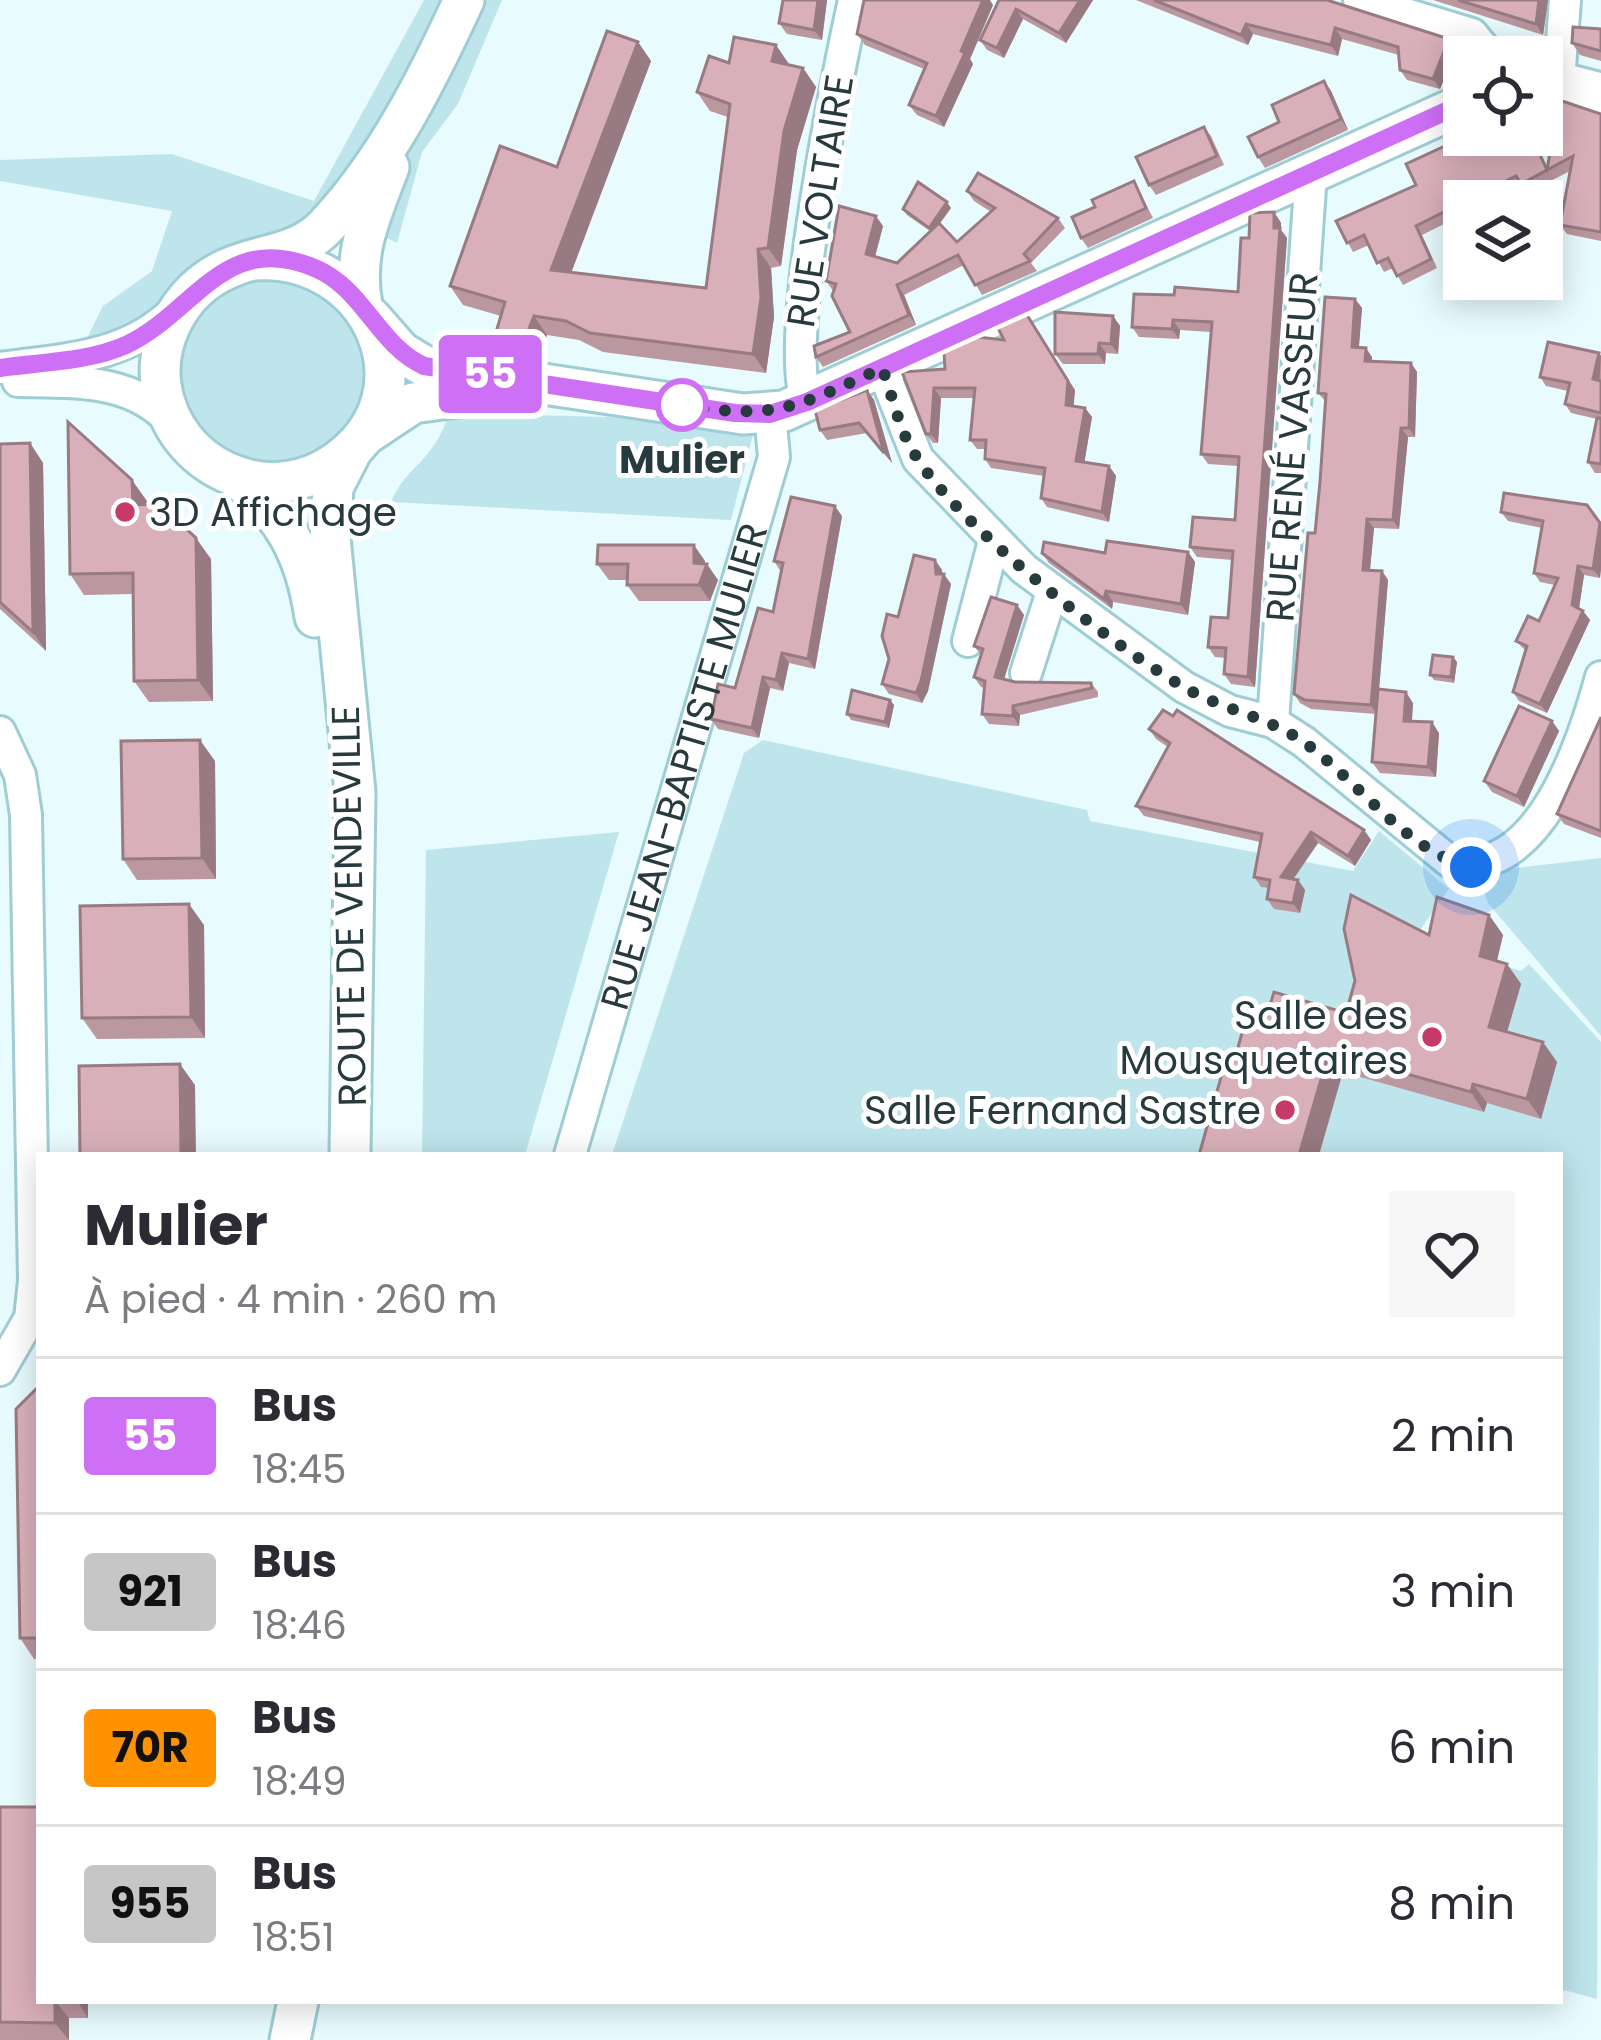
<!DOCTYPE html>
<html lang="fr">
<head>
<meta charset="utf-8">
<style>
  :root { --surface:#fff; --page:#f7f7f7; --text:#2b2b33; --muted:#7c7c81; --line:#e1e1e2 }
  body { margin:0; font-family:Poppins,sans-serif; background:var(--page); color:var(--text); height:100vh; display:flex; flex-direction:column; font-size:45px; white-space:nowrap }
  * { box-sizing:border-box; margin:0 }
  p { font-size:39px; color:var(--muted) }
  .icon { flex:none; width:66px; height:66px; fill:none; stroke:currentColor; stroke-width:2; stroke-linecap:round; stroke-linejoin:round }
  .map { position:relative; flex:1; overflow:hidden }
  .panel { position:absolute; left:36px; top:1152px; width:1527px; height:852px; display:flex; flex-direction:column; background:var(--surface); border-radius:0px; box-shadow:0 6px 30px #0003 }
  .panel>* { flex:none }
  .badge { padding:0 24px; border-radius:9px; font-size:42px; line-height:78px }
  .controls { position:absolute; left:1443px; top:36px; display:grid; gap:24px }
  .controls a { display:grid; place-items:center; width:120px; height:120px; border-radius:0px; background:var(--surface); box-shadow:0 6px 30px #0003; font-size:60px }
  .you { position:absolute; width:60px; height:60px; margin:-30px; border:9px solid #fff; border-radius:50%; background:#1a73e8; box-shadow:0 0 0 18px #1a73e833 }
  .map>.badge { position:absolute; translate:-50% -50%; box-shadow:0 0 0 6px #fff }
  .round { display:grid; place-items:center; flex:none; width:126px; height:126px; border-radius:0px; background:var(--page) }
  .overview { display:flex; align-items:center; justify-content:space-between; height:204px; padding:0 48px }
  h1 { font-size:57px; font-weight:700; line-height:90px }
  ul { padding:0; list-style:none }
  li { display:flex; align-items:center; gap:36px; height:156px; padding:0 48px; border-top:3px solid var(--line) }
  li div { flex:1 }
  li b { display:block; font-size:45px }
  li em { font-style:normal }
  li .badge { min-width:132px; font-weight:700; text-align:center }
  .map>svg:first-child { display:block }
</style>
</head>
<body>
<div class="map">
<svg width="1601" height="2040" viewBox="0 0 1601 2040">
  <rect width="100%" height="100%" fill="#e8fbfe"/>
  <!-- green -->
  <g fill="#bfe5ec">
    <path d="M424,0h78l-44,104 -36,48 -25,91 -69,-34 -169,98 -29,27 -47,12 20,-40 49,-35 20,-60 -172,-30v-21l172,-6 142,47z"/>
    <circle cx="272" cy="372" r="94"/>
    <path d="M449,413l161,4 143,18 -22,85 -340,-18c16,-38 42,-38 58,-89z"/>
    <path d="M763,740l324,70 3,11 263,50 26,-40 70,58 -31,44 11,11 92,27 8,-7 72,78 -4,957 -37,-10v-834h-948l132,-402z"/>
    <path d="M619,832l-94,323h-103l4,-305z"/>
    <path d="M1601,858v178l-113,-133 -5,-15 7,-17z"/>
  </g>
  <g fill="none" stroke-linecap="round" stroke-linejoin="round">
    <!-- minor casing -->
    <g stroke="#9fcdd4" stroke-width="36">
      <g id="minor">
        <path d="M1359,0l113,34 19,23"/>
        <path d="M1559,81l6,-81"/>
        <path d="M0,368c65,-9 128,-10 176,-59"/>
        <path d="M882,368l36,91 106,110 160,118 46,24 43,11 31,20 145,119c89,22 134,-118 152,-184"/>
        <path d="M18,381c57,1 115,-3 155,43"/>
        <path d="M807,402c-25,-58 31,-328 47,-402"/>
        <path d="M968,641l26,-100"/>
        <path d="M1026,673l26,-81"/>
        <path d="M1273,722l38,-549"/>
        <path d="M0,732l20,43 6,40 8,466 -4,37 -30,52"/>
        <path id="s1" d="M570,1155l204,-698 -4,-43"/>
      </g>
    </g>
    <!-- major casing -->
    <g stroke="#9fcdd4" stroke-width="45">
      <g id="major">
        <path d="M1542,78l59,15"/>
        <path d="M255,260c116,-8 181,134 80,203 -28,19 -64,25 -96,14 -35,-11 -63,-38 -74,-74 -17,-54 12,-113 64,-135 34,-15 71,-13 98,-43 59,-63 101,-147 137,-225"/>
        <path d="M362,305c-10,-52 9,-90 27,-138"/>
        <path d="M371,318l30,34 23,14 319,48 41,-3 680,-307"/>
        <path d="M365,435l48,-32 73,-10"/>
        <path d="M234,476c50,36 72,80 81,141"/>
        <path d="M350,1155l5,-363 -25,-254 3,-51 20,-39"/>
        <path d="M290,2040l8,-39"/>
      </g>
    </g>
    <!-- minor -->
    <use href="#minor" stroke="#fff" stroke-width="30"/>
    <!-- major -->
    <use href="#major" stroke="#fff" stroke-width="39"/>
  </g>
  <!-- wall -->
  <g fill="#bb979f">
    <path d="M827,0l-5,40 -35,-6 -8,-11z"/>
    <path d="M999,0h94l-27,43 -43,-24 -19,39 -17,-8 -7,-10z"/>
    <path d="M1136,0h191l129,50 -16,39 -33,-9 -7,-10 -1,-15 -57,-16 -4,17 -85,-22 -5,11z"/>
    <path d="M1433,0h115l-5,35z"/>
    <path d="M993,5l-23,54 3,5 -29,63 -27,-12 -8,-10 15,-36 -59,-24 -8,-11z"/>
    <path d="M1601,29v32l-21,-6 -8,-12z"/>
    <path d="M638,42l13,19 -80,212 135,15 22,-171 -18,-6 -13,-19 32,-29 60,1 14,4 13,19 -19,63 -16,116 -10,2 3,49 -8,56 -163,-21 -24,-12 -32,-5 -7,18 -31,-3 -13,-18 5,-16 -38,-11 -13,-19 107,-119z"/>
    <path d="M1324,81l7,10 17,39 -83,38 -7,-11 21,-35z"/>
    <path d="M1601,114v127l-34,-7 -7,-9 10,-54 -43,22 -5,-8 -31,16h-27v13l-42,21 15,33 -34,17 -10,-17 -9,4 -15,-27 -16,7 -17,-31 212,-55z"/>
    <path d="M1204,127l7,9 13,29 -68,30 -7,-10z"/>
    <path d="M1134,181l19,37 -65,30 -7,-10 14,-31z"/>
    <path d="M967,191l91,27 7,10 -34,35 6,8 -55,24 -18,-30 -60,30 12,30 -93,42 -7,-10 34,-25 -16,-40 -8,-11 57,-55 -8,31 22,6 33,-32 -23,-16 -4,-6 48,-1 -12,16 18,18 34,-30 -17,-11z"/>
    <path d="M1274,212l7,11v7l6,8 -32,449 -24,-3 -7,-10 2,-16 -11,-1 -7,-10 20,-29 4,-58 -35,-3 -7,-10 45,-27 3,-54 -30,-2 -7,-10 10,-122 -31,-2 -1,9 -40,-2 -7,-10 42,-32 64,-3 11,-54z"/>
    <path d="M1355,299l7,9 -3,39 13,10v4l39,2 6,9 -2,65h-7l-9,92 -25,-1 -4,42 12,1 6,9 -9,110 34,13 -1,18 27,12 -3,44 -56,-4 -8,-11 4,-48 -65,-5 -11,-6 -6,-9 21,-161 11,-131 -8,-9z"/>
    <path d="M1113,316l7,10 -2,28 -12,-1 -1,11h-42l-8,-10z"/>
    <path d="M1004,340l71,50 -2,16 12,2 7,9 -8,46 25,3 7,10 -7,46 -62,-15 -6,-9 3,-22 -53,-8 -6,-9v-10h-8l-7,-9 4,-42h-33l-3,45h-5l-7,-9 -24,-62 43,-3z"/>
    <path d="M1599,353l2,3v117h-6l-7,-11 9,-43 -26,-6 -6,-9 3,-13 -22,-5 -6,-9z"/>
    <path d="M867,390l7,10 18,63 -25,-30 -40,7 -7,-10z"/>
    <path d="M30,443l13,20 3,188 -46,-42v-165z"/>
    <path d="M147,501v3l64,55 2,142 -64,1 -15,-21 -1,-87 -49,1 -14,-21z"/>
    <path d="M1501,512l100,11 -1,55 -16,-3 -5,34 4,2 7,9 -43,93 -28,-12 -6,-9 13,-41 -10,-10 23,-20 16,-36 -15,-3 -6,-9 8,-45 -34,-7z"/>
    <path d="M842,516l-27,153 -26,-6 -6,28 -13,-3 -11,50 -41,-9 -7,-10 24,-31 38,-76 8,-40 -7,-11z"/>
    <path d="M1188,552l7,10 -7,53 -75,-13 -1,7 -63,-46 -7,-10z"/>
    <path d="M935,560l7,10v4l9,10 -23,107 -6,12 -33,-9 -7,-10 16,-67z"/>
    <path d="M705,561v3l13,16 -8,21h-71l-12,-16v-5h-18l-12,-16z"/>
    <path d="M1017,605l7,10 -20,64 11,3 76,1 7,9v5l-78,18 -1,11 -30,-2 -7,-10 2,-26 -3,-1 -7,-10 7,-22 -7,-9z"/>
    <path d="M1453,657l4,5 -3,21 -20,-3 -4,-5z"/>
    <path d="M890,700l4,5 -5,23 -38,-8 -4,-6z"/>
    <path d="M1601,717v121l-37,-14 -7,-10z"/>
    <path d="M1552,721l7,10 -35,76 -32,-15 -8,-11z"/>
    <path d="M1149,729l215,101 7,10 -16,26 -37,-23 -25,36 5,1 7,10 -5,23 -26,-4 -7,-10 2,-11 -8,-1 -7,-10 6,-35 -116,-26 -8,-10 32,-59 -12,-8z"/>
    <path d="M215,761l1,118 -79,1 -14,-21z"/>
    <path d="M1489,915l14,20 -6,26 10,3 14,20 -14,48 50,30 -16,57 -54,-16 -3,9 -141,-40 -108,-14 29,-33 82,-12 83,-78z"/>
    <path d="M204,925l1,113 -108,1 -15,-21z"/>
    <path d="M39,1386v273h-5l-14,-21z"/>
    <path d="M0,1807l39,194h49v17h-19v22h-69z"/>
  </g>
  <!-- shaded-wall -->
  <g fill="#987b82">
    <path d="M818,0h9l-5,40 -8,-10z"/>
    <path d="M983,0h7l3,5 -23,54 3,5 -29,63 -8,-11 25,-65z"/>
    <path d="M1080,0h13l-27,43 -7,-10z"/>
    <path d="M1539,0h9l-5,35 -7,-11z"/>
    <path d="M1016,9l7,10 -19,39 -7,-10z"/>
    <path d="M1246,24l7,10 -5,11 -7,-10z"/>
    <path d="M1335,28l7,11 -4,17 -7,-11z"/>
    <path d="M1449,39l7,11 -16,39 -7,-10z"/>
    <path d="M638,42l13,19 -86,228 -14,-19z"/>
    <path d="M776,45l13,19 -3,16 -14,-19z"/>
    <path d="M803,68l13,19 -19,63 -16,116 -13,-18 16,-117z"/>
    <path d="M1324,81l7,10 17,39 -7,-11z"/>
    <path d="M947,202l4,6 -18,25 -4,-5z"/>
    <path d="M1274,212l7,11v7l6,8 -32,449 -7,-10z"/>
    <path d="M876,216l7,10 -10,38 -7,-10z"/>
    <path d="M758,249l13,19 3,49 -8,56 -13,-19z"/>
    <path d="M897,285l7,10 12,30 -7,-10z"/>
    <path d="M1355,299l7,9 -4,48 -6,-9z"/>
    <path d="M1027,315l48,75 -2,25 -7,-10z"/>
    <path d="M534,316l13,19 -7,18 -13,-19z"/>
    <path d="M1113,316l7,10 -2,28 -7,-10z"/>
    <path d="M1173,320l7,10 -1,9 -7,-10z"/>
    <path d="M1099,343l7,10 -1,11 -7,-10z"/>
    <path d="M1366,348l6,9 -1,13 -6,-9z"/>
    <path d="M1599,353l2,3 -2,32 -6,-9z"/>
    <path d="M1411,363l6,9 -2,65 -6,-9z"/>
    <path d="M934,388l7,10 -3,45 -7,-9z"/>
    <path d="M867,390l7,10 18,63 -8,-10z"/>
    <path d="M1085,408l7,9 -9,54 -7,-10z"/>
    <path d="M1401,428l7,9 -9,92 -6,-9z"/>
    <path d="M30,443l13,20 3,188 -13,-19z"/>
    <path d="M1109,466l7,10 -7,46 -7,-10z"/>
    <path d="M132,480l15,21v25l-14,-21z"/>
    <path d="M835,506l7,10 -27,153 -7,-10z"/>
    <path d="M1367,519l7,9 -5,51 -6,-9z"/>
    <path d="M1601,523v47l-1,8 -7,-9z"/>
    <path d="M196,538l15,21 2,142 -15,-21z"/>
    <path d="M694,545l11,16v8l2,-5 11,16 -8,21 -11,-16 -5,-22z"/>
    <path d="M1188,552l7,10 -7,53 -7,-11z"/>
    <path d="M935,560l7,10 1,10 1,-6 7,10 -23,107 -6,12 -6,-10 20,-119z"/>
    <path d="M1578,566l6,9 -6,39 -6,-9z"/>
    <path d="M1382,571l6,9 -11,134 -6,-9z"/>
    <path d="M1106,591l7,11 -1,7 -8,-10z"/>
    <path d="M1017,605l7,10 -22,71 -7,-9z"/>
    <path d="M1583,611l7,9 -43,93 -7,-9z"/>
    <path d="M782,653l7,10 -6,28 -7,-11z"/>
    <path d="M1453,657l4,5 -3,21 -3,-6z"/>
    <path d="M763,677l7,11 -11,50 -7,-10z"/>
    <path d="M1406,692l7,11 -2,29 -7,-11z"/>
    <path d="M890,700l4,5 -5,23 -4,-6z"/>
    <path d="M1013,706l7,9 -1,11 -6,-10z"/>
    <path d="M1552,721l7,10 -35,76 -7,-11z"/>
    <path d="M1432,722l7,11 -3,44 -8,-10z"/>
    <path d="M200,740l15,21 1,118 -14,-21z"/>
    <path d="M1364,830l7,10 -16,26 -7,-10z"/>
    <path d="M1311,832l7,11 -30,44 -7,-10z"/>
    <path d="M1298,880l7,10 -5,23 -7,-10z"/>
    <path d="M189,904l15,21 1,113 -14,-21z"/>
    <path d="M1489,915l14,20 -10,41 -13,-20z"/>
    <path d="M1507,964l14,20 -18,62 -14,-19z"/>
    <path d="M1543,1042l14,20 -16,57 -14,-20z"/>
    <path d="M1329,1052l14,20 -24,83h-20z"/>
    <path d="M180,1064l15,21 1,70h-15z"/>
    <path d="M1473,1084l14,19 -3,9 -13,-20z"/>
    <path d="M55,2001l14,17v22l-14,-17z"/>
    <path d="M77,2001h11v17z"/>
  </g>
  <!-- building -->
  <g fill="#d9b0b9" stroke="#987b82" stroke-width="3">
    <path d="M783,0h35l-4,30 -35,-7z"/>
    <path d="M864,0h119l-22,51 4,2 -29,63 -27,-11 18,-42 -70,-29z"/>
    <path d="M999,0h81l-21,33 -43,-24 -19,39 -17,-8z"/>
    <path d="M1154,0h173l122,39 -16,40 -33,-9 -2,-23 -63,-19 -4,17 -85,-21 -5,11z"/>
    <path d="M1458,0h81l-3,24z"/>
    <path d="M1573,27l28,2v22l-29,-8z"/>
    <path d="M607,31l31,11 -87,228 155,18 24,-184 -33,-12 12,-36 20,7 5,-26 42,8 -4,16 31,7 -19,63 -16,117 -10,1 3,49 -8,56 -163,-21 -24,-12 -32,-5 -7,18 -31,-2 9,-30 -55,-16 50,-140 57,21z"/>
    <path d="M1324,81l17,38 -83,38 -10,-20 31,-15 -7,-17z"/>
    <path d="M1559,100l42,14v118l-41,-7 13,-69 -26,14z"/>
    <path d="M1204,127l13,29 -68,29 -13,-28z"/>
    <path d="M1469,135h62l16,35 -26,14 -5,-8 -100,50 15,33 -34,17 -9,-18 -11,5 -13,-28 -17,8 -11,-22 80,-36 -10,-21z"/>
    <path d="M978,173l80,45 -34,36 6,7 -55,24 -17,-30 -61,30 12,30 -93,42 -2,-11 36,-14 -18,-36 4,-12 -10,-3 13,-75 37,10 -10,38 31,9 42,-40 18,19 38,-34 -28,-17z"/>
    <path d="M1134,181l12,27 -65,30 -9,-21 23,-10 -3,-7z"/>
    <path d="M918,182l29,20 -18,26 -26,-19z"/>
    <path d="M1274,212v16h6l-32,449 -24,-3 2,-26 -18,-1 3,-30 17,1 5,-67 -43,-4 3,-30 42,3 4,-63 -38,-3 11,-132 -39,-2 -1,9 -40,-2 2,-33 40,1 1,-8 63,5 3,-54h8l1,-25z"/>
    <path d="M1325,297l30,2 -3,48 14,1 -1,13 46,2 -2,65h-8l-8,92 -26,-1 -4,51 19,1 -11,134 -66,-5 -11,-6 14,-161h7l5,-51 6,-88 -8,-1z"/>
    <path d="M1055,312l58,4 -2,28 -12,-1 -1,11h-43z"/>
    <path d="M1027,315l41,66 -2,24 19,3 -9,53 33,5 -7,46 -61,-14 4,-30 -60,-9 1,-19h-16l5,-52h-41l-3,46h-5l-24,-62 43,-3 -1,-16 34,-16 26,3 -6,-12z"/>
    <path d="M1548,342l51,11 -6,26 8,2v32l-36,-9 5,-21 -30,-6z"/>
    <path d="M867,390l17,63 -25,-30 -39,7 -5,-20z"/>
    <path d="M1597,418h4v46l-13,-2z"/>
    <path d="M68,422l64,58 1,25 26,-1 37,34 2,142 -64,1 -1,-108 -63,1z"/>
    <path d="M30,443l3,189 -33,-30v-158z"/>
    <path d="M1504,493l83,12 13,18 -7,46 -15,-3 -6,39 11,6 -43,93 -27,-12 14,-46 -11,-5 12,-25 11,5 19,-43 -24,-5 9,-52 -42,-9z"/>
    <path d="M791,497l44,9 -27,153 -26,-6 -6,27 -13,-3 -11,51 -41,-9 7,-35 17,4 23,-80 15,4 10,-49 -9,-2z"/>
    <path d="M1107,541l81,11 -7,52 -75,-13 -2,8 -62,-46 2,-11 61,11z"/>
    <path d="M598,545h96v18l13,1 -8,21h-72l1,-21h-31z"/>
    <path d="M914,555l21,5 1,14h8l-23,107 -5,12 -34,-9 7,-25 -7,-23 5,-22 11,3z"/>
    <path d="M991,597l26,8 -22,72 20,5 76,1 1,5 -79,18v10l-31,-2 3,-33 -11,-4 9,-28 -9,-3z"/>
    <path d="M1433,655l20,2 -2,20 -21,-2z"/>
    <path d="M1378,689l28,3 -2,29 28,1 -4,45 -56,-5z"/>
    <path d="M852,690l38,10 -5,22 -38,-8z"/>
    <path d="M1519,706l33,15 -35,75 -33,-15z"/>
    <path d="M1163,710l10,6 4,-6 187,120 -16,26 -37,-24 -30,45 17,3 -5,23 -26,-4 3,-19 -16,-3 8,-43 -126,-28 34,-63 -21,-14z"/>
    <path d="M1601,717v114l-44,-17z"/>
    <path d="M200,740l2,118 -79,1 -2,-118z"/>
    <path d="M1351,895l78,40 8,-38 52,18 -9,41 27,8 -18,63 54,15 -16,57 -54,-15 -2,8 -142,-40 -30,103h-100l28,-99 8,2 11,-39 18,6 10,-33 72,21 9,-32 -11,-52z"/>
    <path d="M189,904l2,113 -109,1 -2,-112z"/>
    <path d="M180,1064l1,91h-101l-1,-89z"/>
    <path d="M39,1386v252h-19l-4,-229z"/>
    <path d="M0,1807h39v194h16v22l-55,-1z"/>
  </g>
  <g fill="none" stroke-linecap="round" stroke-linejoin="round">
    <!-- line casing -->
    <g stroke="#fff" stroke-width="27">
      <path id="line" d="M0,368c41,-6 88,-6 126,-23 69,-32 99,-117 191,-76 47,21 61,76 107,97l311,47 35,1 37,-12 657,-299"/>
    </g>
    <!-- line -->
    <use href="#line" stroke="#ce70f6" stroke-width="18"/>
    <!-- walk -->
    <path stroke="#273a3d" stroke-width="12" stroke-dasharray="0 21.6" d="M682,405c94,16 117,1 200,-37 10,25 15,54 28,78 37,72 200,198 272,240 40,24 85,30 123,57 53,38 102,109 166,124"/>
  </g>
  <!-- markers -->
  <circle fill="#fff" stroke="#ce70f6" stroke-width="6" cx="682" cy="405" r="24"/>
  <g fill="#c63969" stroke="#fff" stroke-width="4.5">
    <circle cx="125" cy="512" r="12"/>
    <circle cx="1432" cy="1037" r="12"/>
    <circle cx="1285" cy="1110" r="12"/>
  </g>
  <g text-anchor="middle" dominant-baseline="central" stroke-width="10" stroke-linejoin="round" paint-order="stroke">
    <!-- street labels -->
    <g font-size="39" fill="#273a3d" stroke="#fff">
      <text transform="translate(820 201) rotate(-81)">RUE VOLTAIRE</text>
      <text transform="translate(1292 447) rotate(-86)">RUE RENÉ VASSEUR</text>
      <text stroke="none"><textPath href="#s1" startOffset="405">RUE JEAN-BAPTISTE MULIER</textPath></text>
      <text transform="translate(349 906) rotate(-91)">ROUTE DE VENDEVILLE</text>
    </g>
    <!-- stop labels -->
    <g font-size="39" font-weight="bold" fill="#273a3d" stroke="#fff">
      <text x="682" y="459">Mulier</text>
    </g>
    <!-- poi labels -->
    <g font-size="39" fill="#273a3d" stroke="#fff" text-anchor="end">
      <text x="149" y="512" text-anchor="start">3D Affichage</text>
      <text x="1408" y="1015">Salle des<tspan x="1408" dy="45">Mousquetaires</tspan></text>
      <text x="1261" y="1110">Salle Fernand Sastre</text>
    </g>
  </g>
</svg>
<div class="controls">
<a><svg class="icon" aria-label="locate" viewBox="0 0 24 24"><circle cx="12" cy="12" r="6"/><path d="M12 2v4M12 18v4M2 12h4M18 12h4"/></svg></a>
<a><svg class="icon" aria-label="layers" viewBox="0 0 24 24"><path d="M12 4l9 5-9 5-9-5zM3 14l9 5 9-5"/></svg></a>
</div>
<div class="you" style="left:1471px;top:867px"></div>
<b class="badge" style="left:490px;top:374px;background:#ce70f6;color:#fff">55</b>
<section class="panel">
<div class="overview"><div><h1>Mulier</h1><p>À pied · 4 min · 260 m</p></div><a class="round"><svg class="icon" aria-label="heart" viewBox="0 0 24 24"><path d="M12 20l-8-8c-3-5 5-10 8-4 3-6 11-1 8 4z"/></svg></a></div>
<ul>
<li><span class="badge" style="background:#ce70f6;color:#fff">55</span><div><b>Bus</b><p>18:45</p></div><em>2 min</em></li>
<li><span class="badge" style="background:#c6c6c6;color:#111">921</span><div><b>Bus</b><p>18:46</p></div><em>3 min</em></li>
<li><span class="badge" style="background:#ff9200;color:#111">70R</span><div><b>Bus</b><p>18:49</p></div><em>6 min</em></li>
<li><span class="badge" style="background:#c6c6c6;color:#111">955</span><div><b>Bus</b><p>18:51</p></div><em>8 min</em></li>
</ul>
</section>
</div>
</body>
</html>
